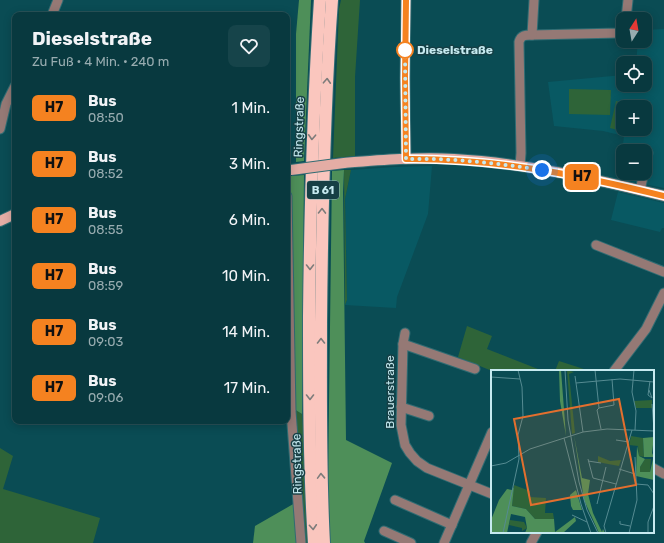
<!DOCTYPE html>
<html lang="de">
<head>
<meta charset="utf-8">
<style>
  :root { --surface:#08393f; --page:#16444a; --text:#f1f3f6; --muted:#98acb0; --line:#295359 }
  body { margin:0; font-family:Rubik,sans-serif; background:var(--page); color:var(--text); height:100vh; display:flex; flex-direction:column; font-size:15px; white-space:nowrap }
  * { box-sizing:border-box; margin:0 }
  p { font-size:13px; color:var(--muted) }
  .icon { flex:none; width:22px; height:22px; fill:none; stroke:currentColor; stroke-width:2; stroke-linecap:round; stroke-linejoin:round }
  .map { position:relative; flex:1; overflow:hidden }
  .details { position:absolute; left:12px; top:12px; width:278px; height:412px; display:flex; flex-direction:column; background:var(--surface); border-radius:8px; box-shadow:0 2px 10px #0003,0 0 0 1px var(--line) }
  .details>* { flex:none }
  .badge { padding:0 8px; border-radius:6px; font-size:14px; line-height:26px }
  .needle { width:26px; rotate:11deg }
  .controls { position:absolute; left:616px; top:12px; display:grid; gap:8px }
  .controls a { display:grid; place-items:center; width:36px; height:36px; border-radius:8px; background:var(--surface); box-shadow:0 2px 10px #0003,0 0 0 1px var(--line); font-size:20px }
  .you { position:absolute; width:20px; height:20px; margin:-10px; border:3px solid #fff; border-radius:50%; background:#1a73e8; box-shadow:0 0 0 6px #1a73e833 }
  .map>.badge { position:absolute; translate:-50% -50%; box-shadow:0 0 0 2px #fff }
  .round { display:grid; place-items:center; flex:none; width:42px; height:42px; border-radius:8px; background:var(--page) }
  .headline { display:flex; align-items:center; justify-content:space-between; height:68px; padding:0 20px }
  h1 { font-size:19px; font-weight:700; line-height:30px }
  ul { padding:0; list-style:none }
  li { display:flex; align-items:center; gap:12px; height:56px; padding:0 20px }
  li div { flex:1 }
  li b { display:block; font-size:15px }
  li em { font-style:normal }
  li .badge { min-width:44px; font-weight:700; text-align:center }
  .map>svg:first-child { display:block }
</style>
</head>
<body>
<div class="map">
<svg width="664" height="543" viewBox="0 0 664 543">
  <rect width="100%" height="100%" fill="#0a4c54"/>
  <!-- built -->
  <g fill="#085963" fill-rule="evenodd">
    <path d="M664,29v159l-45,-9 5,-43 -21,-5 -49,-5 -6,-44 75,-7v10h22v-22h-9l2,-22h7v-11zM623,107h22v22h-22zM623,151h22v22h-22z"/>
    <path d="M432,166l-4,48 -31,83 -1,11 -51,-3 2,-5 -2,-101 6,-29 43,-3z"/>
    <path d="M618,192l46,11v25h-2l-2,4 -49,-12z"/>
  </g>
  <!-- green -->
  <g fill="#2e6438">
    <path d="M341,0h19l-5,77v79l-22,2 6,-149z"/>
    <path d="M569,89l42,1 -1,25 -41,-1z"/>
    <path d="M616,101l16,4v2h-9v22h3l-1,3 -15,-4z"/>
    <path d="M344,170h7l-6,29 2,101 -2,5z"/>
    <path d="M467,326l25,10 -5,13 56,22h-51l-34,-14z"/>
    <path d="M559,361l31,10h-35z"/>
    <path d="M294,409l8,5 3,37 4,92h-5z"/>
    <path d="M0,448l13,8 -10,33 97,29 -7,25h-93z"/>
  </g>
  <!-- forest -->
  <g fill="#4e8f59">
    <path d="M299,0h12l-7,161 -8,1v-128z"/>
    <path d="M344,170l-1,22 3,248 46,23 -28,78 1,2h-35v-7l-2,-54 4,-311z"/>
    <path d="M304,175l-2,239 -8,-5 -2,-178 -5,-53 4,-2z"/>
    <path d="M295,503l3,40h-45l2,-17z"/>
  </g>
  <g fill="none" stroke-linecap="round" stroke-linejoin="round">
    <!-- minor casing -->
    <g stroke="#306c73" stroke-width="11">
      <g id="minor">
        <path d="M52,15l6,-15"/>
        <path d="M626,19l2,-19"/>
        <path d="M532,35l87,-2 4,-3"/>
        <path d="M0,129l6,-25 9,-18"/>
        <path d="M406,159l-1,-81 1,-78"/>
        <path d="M520,166l1,-13 -2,-111c2,-7 6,-7 13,-7l2,-35"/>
        <path d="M645,166l3,-13"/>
        <path d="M640,190l4,-17"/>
        <path d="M287,196l4,215 10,132"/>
        <path d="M596,245l68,27"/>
        <path d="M405,333l-2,11 -2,81 4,20 5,8 7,8 10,7 65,26"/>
        <path d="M403,344l72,25"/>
        <path d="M614,371l32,-42 18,-36"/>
        <path d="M401,407l28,9"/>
        <path d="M653,468l11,6"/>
        <path d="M395,500l57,25"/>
        <path d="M384,531l27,12"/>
        <path d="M444,543l48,-111"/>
        <path d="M531,543l6,-11"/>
      </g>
    </g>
    <!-- major casing -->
    <g stroke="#306c73" stroke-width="12">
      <g id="major">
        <path d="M344,163c37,-3 73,-6 110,-4 71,4 141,20 210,37"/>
        <path d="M0,221l15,-7"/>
      </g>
    </g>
    <!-- highway casing -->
    <g stroke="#306c73" stroke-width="14">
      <g id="highway">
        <path d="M314,543c-5,-75 -5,-151 -5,-226 1,-106 4,-211 11,-317"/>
        <path d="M324,543c-4,-73 -3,-147 -3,-220 1,-108 3,-215 11,-323"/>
      </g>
    </g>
    <!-- minor -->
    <use href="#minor" stroke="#957975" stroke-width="9"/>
    <!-- major -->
    <use href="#major" stroke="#e4ada5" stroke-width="10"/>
    <!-- highway -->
    <use href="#highway" stroke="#fac6be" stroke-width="12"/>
    <!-- major-bridge casing -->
    <g stroke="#306c73" stroke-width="12" stroke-linecap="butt">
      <path id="major-bridge" d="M291,170l53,-7"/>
    </g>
    <!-- major-bridge -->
    <use href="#major-bridge" stroke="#e4ada5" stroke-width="10"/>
  </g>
  <!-- one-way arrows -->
  <defs><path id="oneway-chevron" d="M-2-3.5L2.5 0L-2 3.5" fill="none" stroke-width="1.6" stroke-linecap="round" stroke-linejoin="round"/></defs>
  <g stroke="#7d7c7b">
    <use href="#oneway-chevron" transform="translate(327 81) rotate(-87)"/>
    <use href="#oneway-chevron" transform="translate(312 137) rotate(93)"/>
    <use href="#oneway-chevron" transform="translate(322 211) rotate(-89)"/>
    <use href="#oneway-chevron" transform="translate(310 267) rotate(90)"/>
    <use href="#oneway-chevron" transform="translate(321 341) rotate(-90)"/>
    <use href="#oneway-chevron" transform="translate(310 397) rotate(90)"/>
    <use href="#oneway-chevron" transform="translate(321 476) rotate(-92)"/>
    <use href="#oneway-chevron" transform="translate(313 527) rotate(86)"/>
  </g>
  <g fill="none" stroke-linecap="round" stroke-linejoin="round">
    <!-- line casing -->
    <g stroke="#fff" stroke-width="9">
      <path id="line" d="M406,0l-1,78 1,81c88,-1 173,16 258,37"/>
    </g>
    <!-- line -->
    <use href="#line" stroke="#f58220" stroke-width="6"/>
    <!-- walk -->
    <path stroke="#c6eaf0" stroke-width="4" stroke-dasharray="0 7.2" d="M405,50l1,109c46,-1 90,4 136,11"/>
  </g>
  <!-- markers -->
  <circle fill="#fff" stroke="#f58220" stroke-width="2" cx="405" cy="50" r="8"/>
  <g text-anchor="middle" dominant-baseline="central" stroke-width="3" stroke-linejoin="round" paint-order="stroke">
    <!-- shield labels -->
    <rect fill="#163f45" stroke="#91b7bd" stroke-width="1" x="307" y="181" width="32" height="18" rx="3"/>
    <g font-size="11" font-weight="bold" fill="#c6eaf0">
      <text x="323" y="190">B 61</text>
    </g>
    <!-- stop labels -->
    <g font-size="12" font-weight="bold" fill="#c6eaf0" stroke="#163f45" text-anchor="start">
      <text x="417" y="50">Dieselstraße</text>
    </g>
    <!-- street labels -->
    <g font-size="12" fill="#c6eaf0" stroke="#163f45">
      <text transform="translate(299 127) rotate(-88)">Ringstraße</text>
      <text transform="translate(390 392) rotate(-90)">Brauerstraße</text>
      <text transform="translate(297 464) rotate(-91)">Ringstraße</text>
    </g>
  </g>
  <!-- overview -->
  <g transform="translate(491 370)">
    <rect width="163" height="163" fill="#0a4c54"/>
    <path d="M76,0l7,2 -5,2 6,59 -3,1zM161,30v8h-16l-2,-7zM140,66l12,2 1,19 -5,-1 -1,-10 -9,-1zM107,86l12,5 11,-1 -2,6 -11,-2 -10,-2zM154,89h6l-1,13 -10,1v-6zM23,115l16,6v6l16,1 -1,15h8l1,6h-19l-9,-10 -14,-3zM19,150l14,2 3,6 -5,3v-3l-13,-3z" fill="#2e6438"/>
    <path d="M68,0h2l5,66 -6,-35zM83,65l8,43 8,2 -2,14 5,19 9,19 1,-3 2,4h-6l-15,-33zM163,67l-2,16 2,4h-10l-1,-19zM146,76l2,10 6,3 -5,8v5h10l3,-13 1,21 -18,-4zM23,117l-2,19 14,3 9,10h19l1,13 20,-15 1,4 -13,12h-38l2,-5 -2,-11 -14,-3 -4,19h-16v-13l8,-20 8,-11 5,1zM85,120l6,20h-9l-2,-4 -1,-11z" fill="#4e8f59"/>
    <path fill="none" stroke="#558b92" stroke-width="1" d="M74,0l3,50 11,62 8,28 11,23M104,0l4,38 -2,2 4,19M143,0l-2,22 4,19 -1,19M84,6l8,56M0,7l29,2M85,13l44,-4 34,3M158,20l3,8 -4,-3 2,-14M161,34l2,26M108,38l15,-3 -2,-26M73,68l17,66 10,29M125,70l13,2M97,89l5,19 23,6M97,91l13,2M0,96l15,-3 24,-14 53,-17 24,-3 47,2M128,99l16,5M145,114l12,1 6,9M106,134l9,-37M81,145l15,7M129,151v3l10,2M12,163l16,-74 -1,-24 5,-19 -1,-29 -4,-17M115,163l-2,-7 28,-96M138,163l8,-33 -2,-43M157,163v-11l6,-16"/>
    <path fill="#e36f2e" fill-opacity="0.15" stroke="#e36f2e" stroke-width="2" d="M128,29l17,86 -105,20 -17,-86z"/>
    <rect width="163" height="163" fill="none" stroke="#c6eaf0" stroke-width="2"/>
  </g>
</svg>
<div class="controls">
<a><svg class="needle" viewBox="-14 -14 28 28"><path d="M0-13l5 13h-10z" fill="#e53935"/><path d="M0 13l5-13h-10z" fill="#98acb0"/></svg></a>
<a><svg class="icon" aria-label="locate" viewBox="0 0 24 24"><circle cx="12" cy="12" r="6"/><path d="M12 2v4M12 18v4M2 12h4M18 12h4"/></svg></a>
<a>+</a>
<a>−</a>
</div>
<div class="you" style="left:542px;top:170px"></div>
<b class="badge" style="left:582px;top:177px;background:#f58220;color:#111">H7</b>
<section class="details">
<div class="headline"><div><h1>Dieselstraße</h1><p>Zu Fuß · 4 Min. · 240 m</p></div><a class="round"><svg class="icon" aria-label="heart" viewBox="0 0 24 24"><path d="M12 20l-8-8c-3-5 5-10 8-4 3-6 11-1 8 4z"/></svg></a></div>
<ul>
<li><span class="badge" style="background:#f58220;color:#111">H7</span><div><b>Bus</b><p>08:50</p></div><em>1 Min.</em></li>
<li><span class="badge" style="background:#f58220;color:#111">H7</span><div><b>Bus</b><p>08:52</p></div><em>3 Min.</em></li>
<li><span class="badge" style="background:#f58220;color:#111">H7</span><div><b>Bus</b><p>08:55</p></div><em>6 Min.</em></li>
<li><span class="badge" style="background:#f58220;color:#111">H7</span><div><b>Bus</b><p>08:59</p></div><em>10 Min.</em></li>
<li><span class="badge" style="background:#f58220;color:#111">H7</span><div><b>Bus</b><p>09:03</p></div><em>14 Min.</em></li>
<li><span class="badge" style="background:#f58220;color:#111">H7</span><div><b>Bus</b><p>09:06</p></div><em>17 Min.</em></li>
</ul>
</section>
</div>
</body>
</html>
